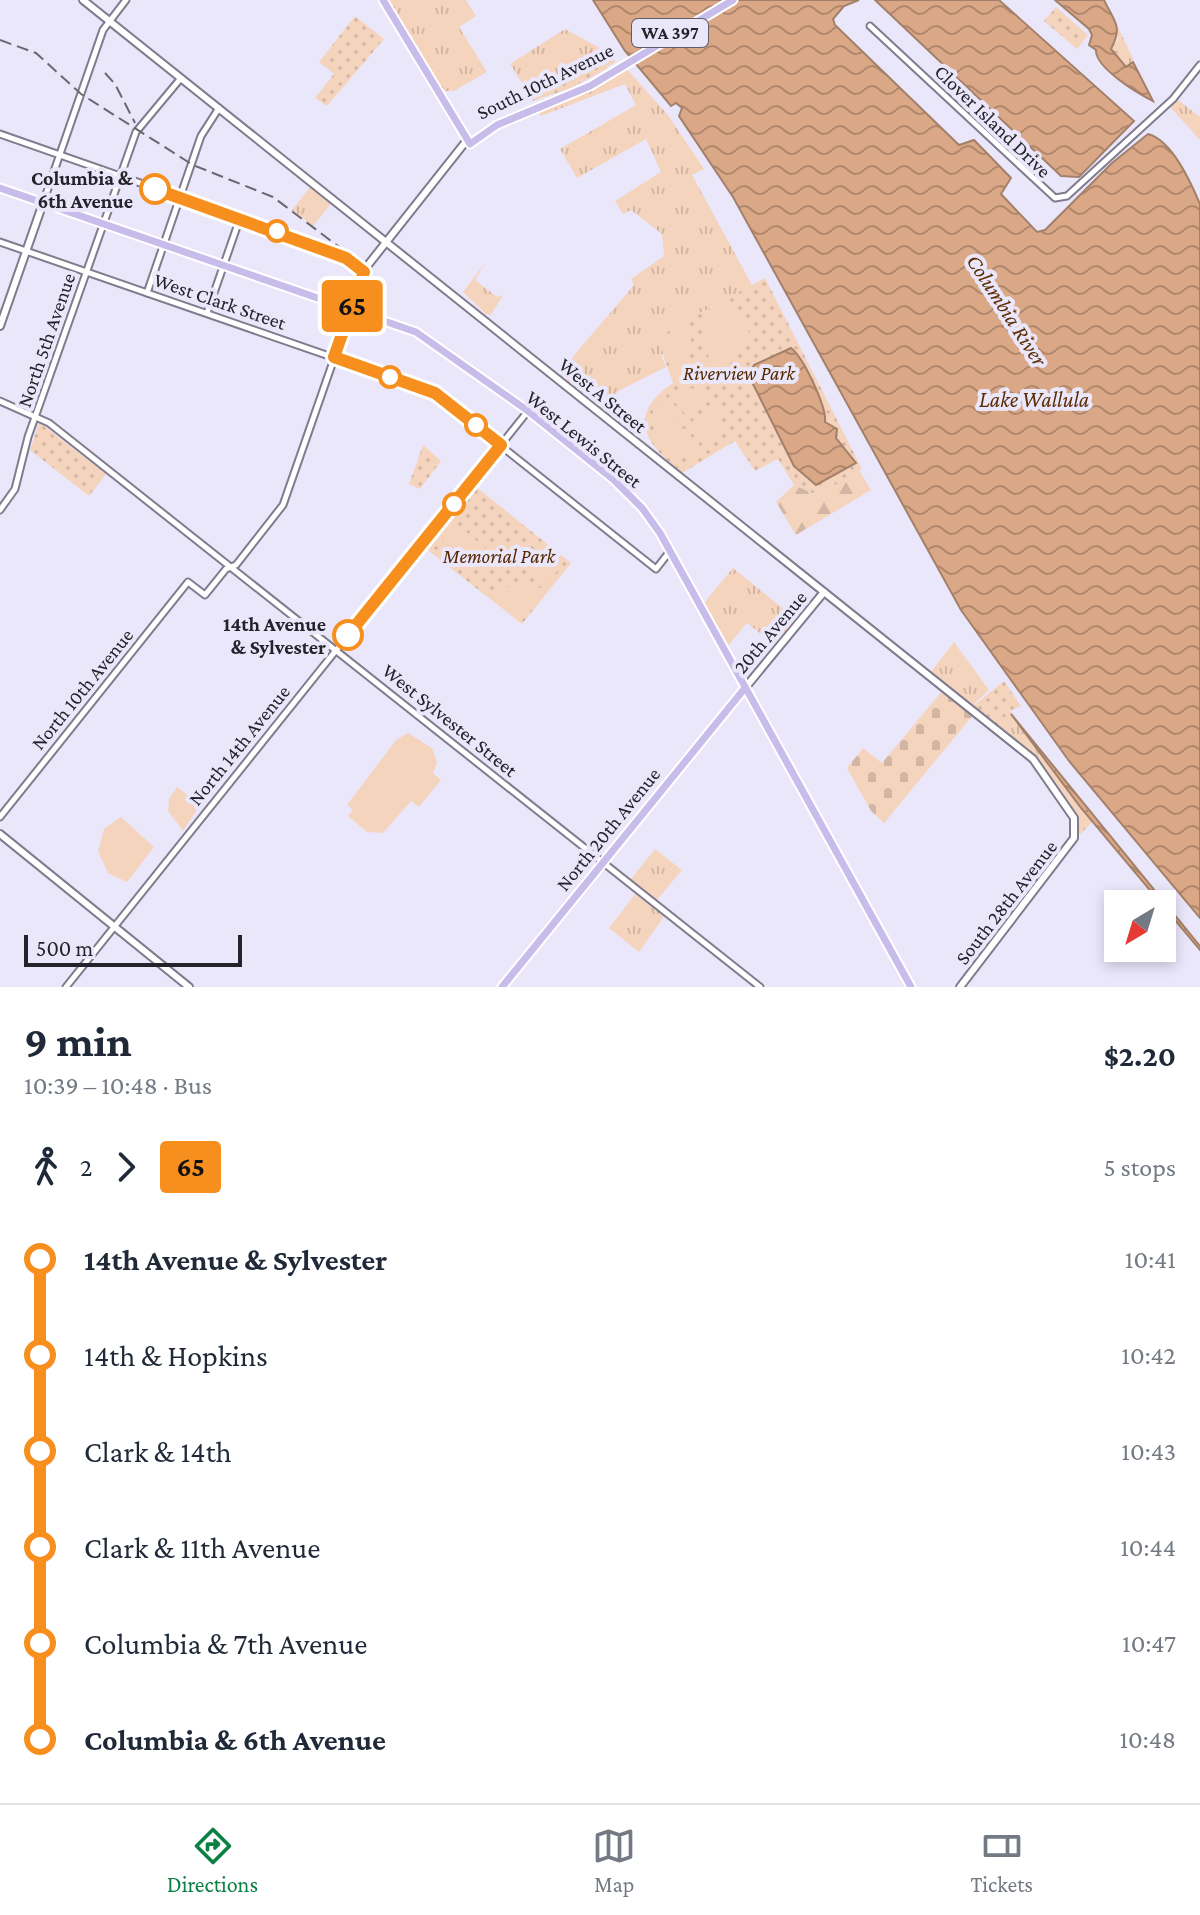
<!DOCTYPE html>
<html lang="en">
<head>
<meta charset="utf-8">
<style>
  :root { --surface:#fff; --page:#f2f2f3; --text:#1f2937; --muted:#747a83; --line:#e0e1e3; --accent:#0b8043 }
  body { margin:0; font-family:"Crimson Pro",serif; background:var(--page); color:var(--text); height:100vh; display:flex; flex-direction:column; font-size:30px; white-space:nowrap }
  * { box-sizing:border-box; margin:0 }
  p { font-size:26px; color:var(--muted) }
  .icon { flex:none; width:44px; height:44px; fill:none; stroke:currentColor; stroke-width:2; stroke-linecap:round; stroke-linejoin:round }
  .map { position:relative; height:987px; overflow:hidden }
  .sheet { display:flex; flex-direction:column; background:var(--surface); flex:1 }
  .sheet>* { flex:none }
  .badge { padding:0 16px; border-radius:6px; font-size:28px; line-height:52px }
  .needle { width:52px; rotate:218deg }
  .tools { position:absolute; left:1104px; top:890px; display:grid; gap:16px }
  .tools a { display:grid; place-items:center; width:72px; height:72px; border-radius:0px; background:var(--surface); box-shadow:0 4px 12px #0003; font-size:40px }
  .scale { position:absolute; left:24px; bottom:20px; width:218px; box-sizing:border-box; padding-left:8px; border:4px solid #24222a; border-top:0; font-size:22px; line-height:28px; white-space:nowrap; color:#24222a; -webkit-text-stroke:6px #ebe7fb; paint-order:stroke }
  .map>.badge { position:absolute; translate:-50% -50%; box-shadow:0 0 0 4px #fff }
  .legs { display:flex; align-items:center; gap:12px; height:88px; padding:0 24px; font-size:26px }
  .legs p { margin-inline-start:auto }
  .head { display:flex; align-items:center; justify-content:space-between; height:136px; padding:0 24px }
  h1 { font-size:44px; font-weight:700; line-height:60px }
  ul { padding:0 24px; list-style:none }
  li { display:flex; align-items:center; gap:28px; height:96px; font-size:30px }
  li i { display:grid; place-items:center; width:12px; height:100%; margin:0 10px; background:currentColor }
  li i::after { content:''; width:20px; height:20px; margin:-10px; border:6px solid; border-radius:50%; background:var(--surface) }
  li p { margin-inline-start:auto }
  li:first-child i { background:linear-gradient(#0000 50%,currentColor 0) }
  li:last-child i { background:linear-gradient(currentColor 50%,#0000 0) }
  .tab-bar { display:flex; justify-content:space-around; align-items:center; height:112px; border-top:2px solid var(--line); background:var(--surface); font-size:22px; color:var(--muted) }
  .tab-bar a { display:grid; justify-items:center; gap:4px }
  .tab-bar .on { color:var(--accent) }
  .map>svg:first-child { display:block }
</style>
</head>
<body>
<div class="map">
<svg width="1200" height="987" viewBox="0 0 1200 987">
  <defs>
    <pattern id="grass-tufts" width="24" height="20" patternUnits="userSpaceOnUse" patternTransform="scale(2)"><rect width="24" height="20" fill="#f5d4be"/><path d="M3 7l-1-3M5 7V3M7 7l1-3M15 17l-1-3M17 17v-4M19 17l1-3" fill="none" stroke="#d2b6a3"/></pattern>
    <pattern id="forest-firs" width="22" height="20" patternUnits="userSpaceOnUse" patternTransform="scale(2)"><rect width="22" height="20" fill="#f5d4be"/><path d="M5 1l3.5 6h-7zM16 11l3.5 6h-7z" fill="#d2b6a3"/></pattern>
    <pattern id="wetland-marsh" width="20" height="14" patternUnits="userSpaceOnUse" patternTransform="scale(2)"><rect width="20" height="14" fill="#f5d4be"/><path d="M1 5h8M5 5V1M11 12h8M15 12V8" fill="none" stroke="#d2b6a3"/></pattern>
    <pattern id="cemetery-stones" width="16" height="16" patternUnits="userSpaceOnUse" patternTransform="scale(2)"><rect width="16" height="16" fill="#f5d4be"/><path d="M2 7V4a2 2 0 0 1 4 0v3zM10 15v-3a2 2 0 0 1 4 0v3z" fill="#d2b6a3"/></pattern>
    <pattern id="park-dots" width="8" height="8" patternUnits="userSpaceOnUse" patternTransform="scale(2)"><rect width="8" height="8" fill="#f5d4be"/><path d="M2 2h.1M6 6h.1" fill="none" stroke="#d2b6a3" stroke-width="1.8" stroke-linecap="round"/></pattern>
    <pattern id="water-waves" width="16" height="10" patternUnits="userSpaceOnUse" patternTransform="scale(2)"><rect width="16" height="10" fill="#daa886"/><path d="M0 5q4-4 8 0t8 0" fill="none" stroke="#b1886e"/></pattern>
  </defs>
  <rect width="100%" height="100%" fill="#ebe7fb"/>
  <!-- grass -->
  <g fill="url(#grass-tufts)">
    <path d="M385,0h81l10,16 -17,11 28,45 -33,19h-10z"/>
    <path d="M565,29l40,22 11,11 -9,5 -5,-9 -71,39 -21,-33z"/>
    <path d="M627,69l41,46 36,54 -12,6 60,110 -83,45 -7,27 4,10 -46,23 -19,18 -43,-34 76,-89 -3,-6 33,-23 -2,-22 -31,-24 -8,4 -8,-13 46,-29 -15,-33 -69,39 -17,-29 76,-44 -11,-21 -84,32 -2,-4z"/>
    <path d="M1177,99l23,18v23l-31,-34z"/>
    <path d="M310,187l21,17 -18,22 -21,-16z"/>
    <path d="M485,263l-10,17 22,17 6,-2 -12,20 -5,-1 -23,-22z"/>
    <path d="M733,568l63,51 -21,26 -28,-22 -20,24 -24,-43z"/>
    <path d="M954,642l35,48 -17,16 -42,-33z"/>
    <path d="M1010,711l84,109 -13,14 -3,-1c1,-37 -55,-86 -81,-108z"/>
    <path d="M655,849l27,21 -26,31 -26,-21z"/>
    <path d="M636,893l29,22 -26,37 -30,-24z"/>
  </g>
  <!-- forest -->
  <path fill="url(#forest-firs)" d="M859,470l12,20 -75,45 -20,-33 18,-17 24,10z"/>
  <!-- wetland -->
  <path fill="url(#wetland-marsh)" d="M1118,27l15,32 -3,8 -7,-1 -13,-18 8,-8z"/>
  <!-- cemetery -->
  <path fill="url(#cemetery-stones)" d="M943,690l31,24 -90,109 -13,-12 -24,-43 16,-20 19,15z"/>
  <!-- park -->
  <g fill="url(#park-dots)">
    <path d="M1056,7l32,28 -11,14 -33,-28z"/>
    <path d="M355,16l29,23 -57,67 -12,-8 19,-24 -15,-12z"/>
    <path d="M601,57l7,11 -37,20 -38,13 -2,-4z"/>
    <path d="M765,278l97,191 -44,26 -24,-10 -16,-26 -23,12 -20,-30 -53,32c-37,-29 -57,-58 -9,-90 -6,-21 -18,-33 -4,-53z"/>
    <path d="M39,422l67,52 -17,22 -59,-46z"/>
    <path d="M423,445l18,16 -21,28 -11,-5z"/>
    <path d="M475,486l96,77 -49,61 -97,-76z"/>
    <path d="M1004,681l17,25 -11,5 -13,14 -24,-19z"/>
  </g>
  <!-- pitch -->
  <g fill="#f5d4be">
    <path d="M728,301l25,37 -39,30c-14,-27 -16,-51 14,-67z"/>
    <path d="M683,324l12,25 -26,16c-8,-18 -3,-32 14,-41z"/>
    <path d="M696,357l2,1 14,24 -23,4 -10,-6 -8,-12z"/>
    <path d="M688,387l14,5 9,8 -23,17 -20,-22z"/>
    <path d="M664,398l16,26 -22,16 -8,-21 5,-12z"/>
    <path d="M714,405c11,15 9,30 -6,42l-16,-26z"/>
    <path d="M684,428l20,22c-16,11 -30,9 -42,-6z"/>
    <path d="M456,523l33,28 -16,21c-10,-10 -21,-18 -32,-30z"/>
    <path d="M541,543l22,21 -18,22 -15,-21z"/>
    <path d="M519,581l25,8 -21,26 -5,1 -26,-21z"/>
    <path d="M408,733l24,15 5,15 -4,10 8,7 -22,27 -8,-6 -28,32 -16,-1 -19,-16 5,-6 -6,-5 49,-65z"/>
    <path d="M177,787l23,18 -17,26 -15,-20 1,-12z"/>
    <path d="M121,817l33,30 -27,35 -19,-9 -10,-22 6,-22z"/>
  </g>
  <!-- water -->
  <g fill="url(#water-waves)" stroke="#a3806a" stroke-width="2">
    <path d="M593,0h266l-15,6 -11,13 2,6 124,120 15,-5 37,38 -10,16 36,38 8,-2 67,-67 36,-29c24,6 43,49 52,70v714l-131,-157 -108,-151 -228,-413 -54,-81 3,-8 -6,-5 -5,3 -46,-55z"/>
    <path d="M875,0h124l135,121 -55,56 -18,-1z"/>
    <path d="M1055,0h49c11,23 19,26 7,49l15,18 7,-5 20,39c-14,-7 -58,-33 -57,-51l-7,-5 3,-10 -3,-6z"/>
    <path d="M791,348c13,10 36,60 34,74l12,7 -1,9 20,25 -40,22 -22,-19 -45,-90 5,-11z"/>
    <path d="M1011,714l189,232v4l-119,-142z"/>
  </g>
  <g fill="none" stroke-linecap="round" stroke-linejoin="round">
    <!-- tertiary casing -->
    <g stroke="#807c8e" stroke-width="9">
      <g id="tertiary">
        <path d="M870,26l185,172 12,-2 106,-97 27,-34"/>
        <path d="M0,134l332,116 32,22"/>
        <path d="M43,203l60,-173 23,-30"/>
        <path d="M0,242l433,150 223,177 14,-18"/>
        <path d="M147,293l54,-157 18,-28"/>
        <path d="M207,313l33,-95"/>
        <path d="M0,401l49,22 711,564"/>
        <path d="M0,510l15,-21 13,-52 108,-305 45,-54"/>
        <path d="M0,817l188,-235 17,13 21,-26 10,-4 47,-60 68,-195"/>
        <path d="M66,987l462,-576"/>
      </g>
    </g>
    <!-- secondary casing -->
    <g stroke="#807c8e" stroke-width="10">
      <g id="secondary">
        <path d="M83,0l950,759 41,59v20l-114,149"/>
        <path d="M351,310l17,-45 99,-125"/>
        <path d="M0,326l43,-123"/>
        <path d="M745,688l79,-96"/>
        <path d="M0,834l189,153"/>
      </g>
    </g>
    <!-- primary casing -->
    <g stroke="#fff" stroke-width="11">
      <g id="primary">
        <path d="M383,0l87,144 27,-19 93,-39 143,-86"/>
        <path d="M0,188l416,144 112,79 86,69 28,28 18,25 251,454"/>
        <path d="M502,987l243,-299"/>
      </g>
    </g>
    <!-- tertiary -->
    <use href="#tertiary" stroke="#fff" stroke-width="5"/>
    <!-- secondary -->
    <use href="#secondary" stroke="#fff" stroke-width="6"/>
    <!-- primary -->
    <use href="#primary" stroke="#c8bceb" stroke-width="7"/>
    <!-- rail -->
    <g stroke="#6a6773" stroke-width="2" stroke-dasharray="12 6" stroke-linecap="butt">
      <path d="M0,40l36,13 45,41 112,71 80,32 82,62"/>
      <path d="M105,73l10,11 20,39"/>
    </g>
  </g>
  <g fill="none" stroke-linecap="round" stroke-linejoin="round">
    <!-- line-1 casing -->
    <g stroke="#fff" stroke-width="18">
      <path id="line-1" d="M155,189l191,69 18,14 -30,85 101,36 66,52 -153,190"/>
    </g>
    <!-- line-1 -->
    <use href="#line-1" stroke="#f78f1e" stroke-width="12"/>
  </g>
  <!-- markers -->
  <g fill="#fff" stroke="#f78f1e" stroke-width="4">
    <circle cx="155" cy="189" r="14"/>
    <circle cx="277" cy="231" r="10"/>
    <circle cx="390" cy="377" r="10"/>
    <circle cx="476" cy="425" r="10"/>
    <circle cx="454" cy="504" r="10"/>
    <circle cx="348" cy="635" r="14"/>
  </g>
  <g text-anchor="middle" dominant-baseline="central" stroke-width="8" stroke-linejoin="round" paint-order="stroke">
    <!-- shield labels -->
    <rect fill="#ebe7fb" stroke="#605d69" stroke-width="2" x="632" y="19" width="76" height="28" rx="6"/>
    <g font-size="18" font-weight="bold" fill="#24222a">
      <text x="670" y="33">WA 397</text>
    </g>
    <!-- street labels -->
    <g font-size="20" fill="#24222a" stroke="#ebe7fb">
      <text transform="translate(545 81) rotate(-26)">South 10th Avenue</text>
      <text transform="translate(993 121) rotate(44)">Clover Island Drive</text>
      <text transform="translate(220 301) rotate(19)">West Clark Street</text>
      <text transform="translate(46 340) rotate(-71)">North 5th Avenue</text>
      <text transform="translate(603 395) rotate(39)">West A Street</text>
      <text transform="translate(584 439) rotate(39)">West Lewis Street</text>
      <text transform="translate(770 632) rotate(-50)">20th Avenue</text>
      <text transform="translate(82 689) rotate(-51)">North 10th Avenue</text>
      <text transform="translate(450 720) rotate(39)">West Sylvester Street</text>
      <text transform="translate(239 745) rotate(-51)">North 14th Avenue</text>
      <text transform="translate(608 829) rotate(-51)">North 20th Avenue</text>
      <text transform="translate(1006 902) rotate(-52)">South 28th Avenue</text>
    </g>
    <!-- stop labels -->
    <g font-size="20" font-weight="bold" fill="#24222a" stroke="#ebe7fb" text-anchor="end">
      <text x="133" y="178">Columbia &amp;<tspan x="133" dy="23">6th Avenue</tspan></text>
      <text x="326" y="624">14th Avenue<tspan x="326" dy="23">&amp; Sylvester</tspan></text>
    </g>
    <!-- park labels -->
    <g font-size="20" font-style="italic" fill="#562800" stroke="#ebe7fb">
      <text x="739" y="373">Riverview Park</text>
      <text x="499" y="556">Memorial Park</text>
    </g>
    <!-- water labels -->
    <g font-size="22" font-style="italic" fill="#5c2e04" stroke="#ebe7fb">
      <text transform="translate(1007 310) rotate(57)">Columbia River</text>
      <text x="1034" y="399">Lake Wallula</text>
    </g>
  </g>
</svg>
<div class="tools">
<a><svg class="needle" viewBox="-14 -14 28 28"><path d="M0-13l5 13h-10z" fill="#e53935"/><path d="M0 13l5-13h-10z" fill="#747a83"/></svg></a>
</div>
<div class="scale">500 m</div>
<b class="badge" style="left:352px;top:306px;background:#f78f1e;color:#111">65</b>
</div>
<section class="sheet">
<div class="head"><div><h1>9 min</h1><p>10:39 – 10:48 · Bus</p></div><b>$2.20</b></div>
<div class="legs"><svg class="icon" aria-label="walk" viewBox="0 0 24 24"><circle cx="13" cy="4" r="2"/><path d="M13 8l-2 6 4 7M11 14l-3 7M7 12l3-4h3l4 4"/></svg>2<svg class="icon" aria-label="forward" viewBox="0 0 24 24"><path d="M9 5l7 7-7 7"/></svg><b class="badge" style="background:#f78f1e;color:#111">65</b><p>5 stops</p></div>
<ul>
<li><i style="color:#f78f1e"></i><b>14th Avenue &amp; Sylvester</b><p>10:41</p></li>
<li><i style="color:#f78f1e"></i><span>14th &amp; Hopkins</span><p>10:42</p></li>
<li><i style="color:#f78f1e"></i><span>Clark &amp; 14th</span><p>10:43</p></li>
<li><i style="color:#f78f1e"></i><span>Clark &amp; 11th Avenue</span><p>10:44</p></li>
<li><i style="color:#f78f1e"></i><span>Columbia &amp; 7th Avenue</span><p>10:47</p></li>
<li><i style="color:#f78f1e"></i><b>Columbia &amp; 6th Avenue</b><p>10:48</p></li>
</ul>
</section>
<nav class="tab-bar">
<a class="on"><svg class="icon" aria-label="directions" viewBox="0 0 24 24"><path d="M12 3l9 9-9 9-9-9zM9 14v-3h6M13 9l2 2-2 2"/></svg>Directions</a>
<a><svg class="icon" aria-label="map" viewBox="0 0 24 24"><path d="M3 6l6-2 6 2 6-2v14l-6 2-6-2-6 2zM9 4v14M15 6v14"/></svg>Map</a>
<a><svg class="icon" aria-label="tickets" viewBox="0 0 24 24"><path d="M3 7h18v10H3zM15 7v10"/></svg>Tickets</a>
</nav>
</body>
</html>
